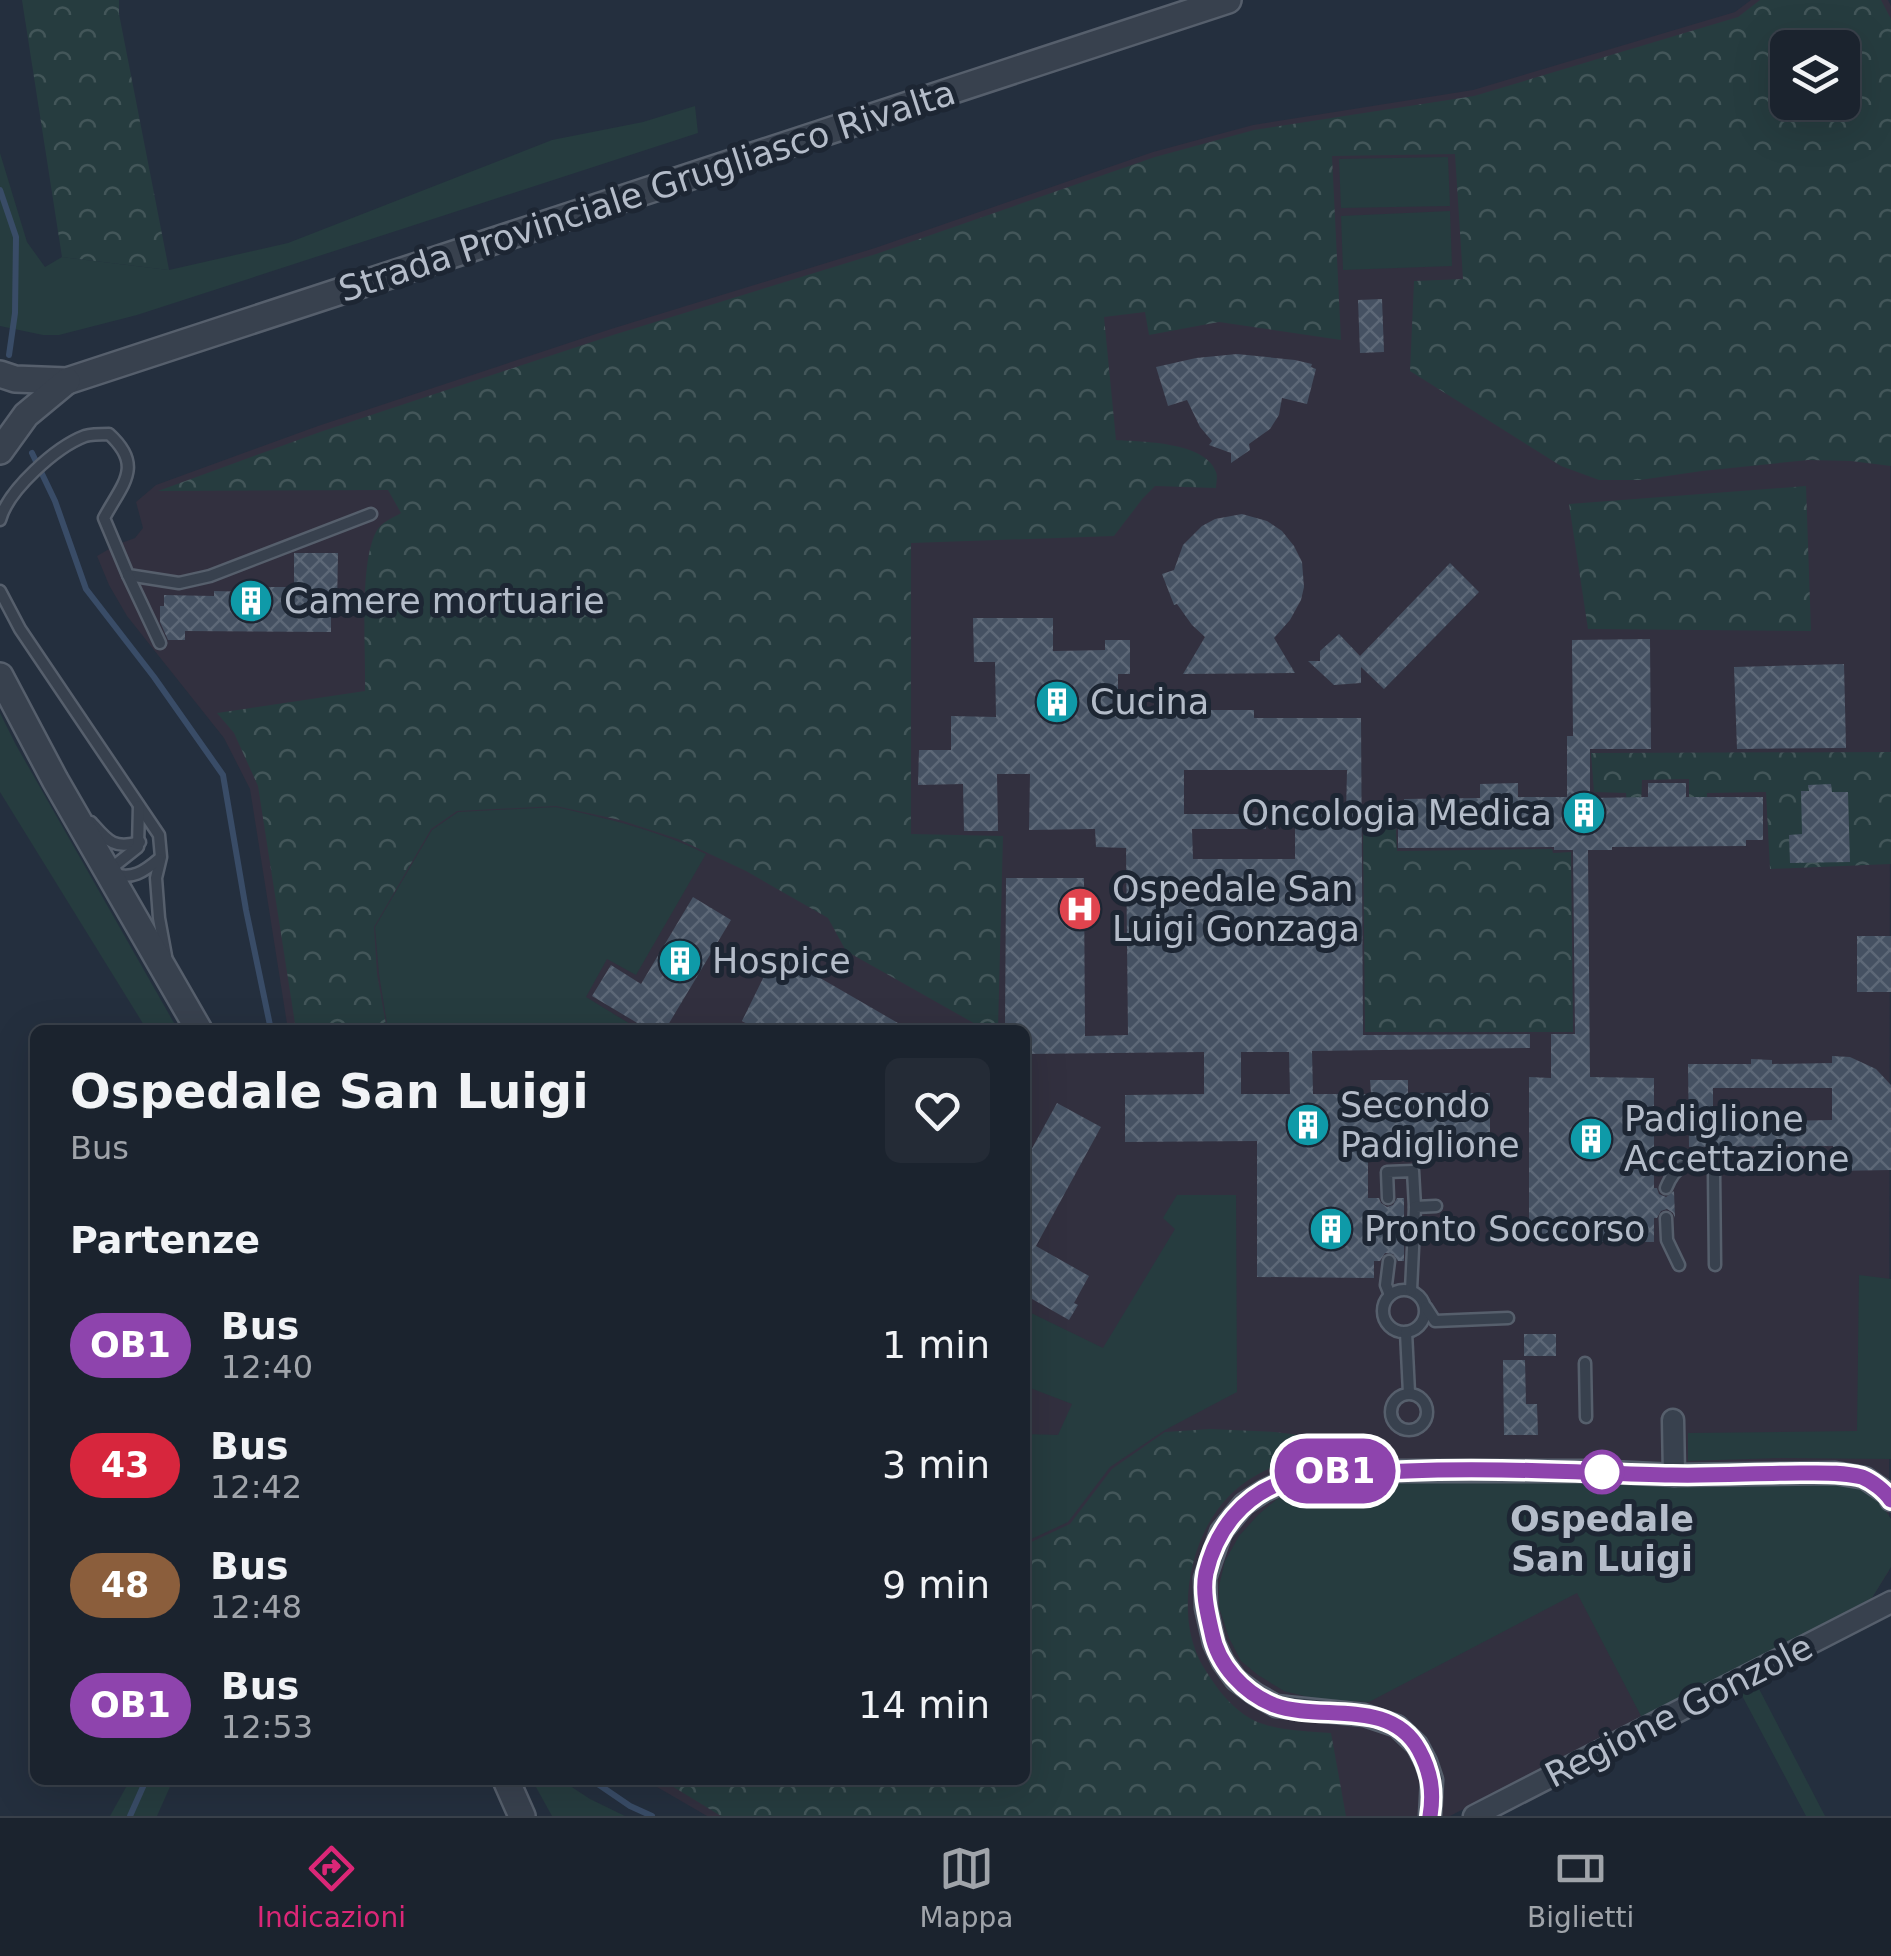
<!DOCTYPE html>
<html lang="it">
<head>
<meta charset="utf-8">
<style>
  :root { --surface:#1b232e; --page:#242b36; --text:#f1f3f6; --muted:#a0a4aa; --line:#39404a; --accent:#db2777 }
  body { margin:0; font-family:"DejaVu Sans",sans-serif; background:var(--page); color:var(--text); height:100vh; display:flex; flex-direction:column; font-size:38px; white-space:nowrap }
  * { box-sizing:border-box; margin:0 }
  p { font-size:32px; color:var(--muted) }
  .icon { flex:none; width:55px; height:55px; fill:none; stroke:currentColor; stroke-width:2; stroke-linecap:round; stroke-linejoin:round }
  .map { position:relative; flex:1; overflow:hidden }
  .details { position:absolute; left:30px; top:1025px; width:1000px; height:760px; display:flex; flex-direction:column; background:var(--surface); border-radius:15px; box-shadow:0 10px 40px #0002,0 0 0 2px var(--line) }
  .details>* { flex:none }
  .badge { padding:0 20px; border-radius:32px; font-size:35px; line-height:65px }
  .tools { position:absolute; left:1770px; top:30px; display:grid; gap:20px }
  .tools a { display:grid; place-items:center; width:90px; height:90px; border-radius:15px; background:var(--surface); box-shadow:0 10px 40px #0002,0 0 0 2px var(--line); font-size:50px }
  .map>.badge { position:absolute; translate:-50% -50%; box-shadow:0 0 0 5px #fff }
  h2 { padding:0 40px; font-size:38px; line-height:90px }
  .round { display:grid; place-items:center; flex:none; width:105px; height:105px; border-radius:15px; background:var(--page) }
  .summary { display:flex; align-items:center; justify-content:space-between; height:170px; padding:0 40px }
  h1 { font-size:48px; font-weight:700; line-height:75px }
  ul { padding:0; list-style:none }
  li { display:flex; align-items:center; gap:30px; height:120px; padding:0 40px }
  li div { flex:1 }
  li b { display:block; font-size:38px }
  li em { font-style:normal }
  li .badge { min-width:110px; font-weight:700; text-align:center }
  .tab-bar { display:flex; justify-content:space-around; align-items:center; height:140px; border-top:2px solid var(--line); background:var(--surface); font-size:28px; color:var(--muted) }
  .tab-bar a { display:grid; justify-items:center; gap:5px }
  .tab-bar .active { color:var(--accent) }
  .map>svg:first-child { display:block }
</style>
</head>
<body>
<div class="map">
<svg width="1891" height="1816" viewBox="0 0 1891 1816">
  <defs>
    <pattern id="forest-crowns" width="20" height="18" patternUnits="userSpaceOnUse" patternTransform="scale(2.5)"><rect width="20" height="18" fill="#263c3f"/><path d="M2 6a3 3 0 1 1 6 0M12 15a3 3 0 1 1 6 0" fill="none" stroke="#435659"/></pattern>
    <pattern id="building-cross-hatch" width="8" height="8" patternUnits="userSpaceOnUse" patternTransform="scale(2.5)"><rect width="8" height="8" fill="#455162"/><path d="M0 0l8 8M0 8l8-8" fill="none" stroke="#5d6877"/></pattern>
  </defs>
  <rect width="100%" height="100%" fill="#242f3e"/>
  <!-- medical -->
  <path fill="#32303f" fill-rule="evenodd" d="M1751,0h137l3,6 -2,1565 -19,30 -420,215h-743l-62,-36h380v-750h-737l-38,-241 -26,-51 -97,-122 -18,-31 -12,-29 19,-11 19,-7 8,-10 -7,-26 20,-17 162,-59 293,-97 264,-81 278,-96 100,-27 220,-35 262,-78zM1788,48h54v54h-54z"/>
  <!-- grass -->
  <g fill="#263c3f">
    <path d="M695,106l3,27 -561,182 -78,20h-16l-43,-9v-173l27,89 18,25 17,-10 107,13 119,-27 264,-103 91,-18z"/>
    <path d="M1448,157l2,49 -109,2 -2,-49z"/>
    <path d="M1450,211l2,55 -109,4 -2,-54z"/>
    <path d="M0,713l16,32 162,285h-31l-147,-238z"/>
    <path d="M556,807c52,12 102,23 150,47l-70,121 -29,-16 -21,38 54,33h-252l-9,-56 -4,-47 57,-97 26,-18z"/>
    <path d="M1177,1195h59l1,197 -72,38 -55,37 -42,55 -43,20v-108l33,1 14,-31 -47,-18v-76l78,38 72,-119 -12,-11z"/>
    <path d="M1859,1275l32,4v180l-111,-1 -92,3v-28l169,-2z"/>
    <path d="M1836,1482l24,5 19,14 12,18v48l-21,34 -228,117 -65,-125 -208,109 -53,-3 -32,-8 -26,-16 -17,-14 -12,-23 -10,-31v-21l6,-25 14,-25 19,-21 32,-27 26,-5z"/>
    <path d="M1756,1683l69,133h-19l-67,-126z"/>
    <path d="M130,1780h43l-16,36h-47z"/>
    <path d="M532,1780h29l29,19 35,17h-73z"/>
  </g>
  <!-- forest -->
  <g fill="url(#forest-crowns)" fill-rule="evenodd">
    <path d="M22,0h97v14l50,256 -107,-13z"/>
    <path d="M1760,0h121l10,19v447l-40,-5 -43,-1 -106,11 -62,9h-41l-38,-14 -151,-95 4,-90 49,-2 -8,-125 -123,2 9,184 -122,-18 -70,13 -4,-23 -41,5 12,123c25,2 89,1 100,32 2,5 0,11 0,16l-61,-2 -12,12 -29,38 -203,7v291l92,2 -5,194h-12l-140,-79 -18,-33 -82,-47 -68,-32 -58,-19 -64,-14 -99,5 -26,18 -57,98 3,47 10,56h-91l-38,-244 -24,-53 -17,-20 148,-22c1,-38 -6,-127 11,-159 5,-10 15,-13 25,-19l-13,-23 -230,1 162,-59 293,-97 263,-81 279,-97 99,-27 220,-34 264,-79zM1788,48h54v54h-54z"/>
    <path d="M1806,486l5,145 -223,-2 -19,-125z"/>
    <path d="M1891,752v112l-121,5 -4,-77 -59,1v13l-18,2v-29l-47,1 -1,27h-14l-1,-14 -32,-1 -3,-39z"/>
    <path d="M1363,829h33l1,22 155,-2 1,4 18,-1 2,180h-208z"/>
    <path d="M1210,1429l65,3 32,4 3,18c-29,8 -59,20 -81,42 -35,35 -51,102 -35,150 4,14 13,27 22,40 10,14 23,27 39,35 23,10 52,10 76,12l15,83h-625l-59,-36h363v-235l45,-21 42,-55 53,-37z"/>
  </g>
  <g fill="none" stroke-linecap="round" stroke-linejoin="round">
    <!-- stream -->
    <g stroke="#394c67" stroke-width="6">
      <path d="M0,190l16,47 -1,76 -6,42"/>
      <path d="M32,453l23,48 31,88 68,88 69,98 23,135 25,120"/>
      <path d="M592,1780l38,26 22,10"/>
      <path d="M130,1816l16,-36"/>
    </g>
  </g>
  <!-- building -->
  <g fill="url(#building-cross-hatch)" fill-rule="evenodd">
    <path d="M1382,299l2,53 -24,1 -2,-53z"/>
    <path d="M1237,354l58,6 17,4 -1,3 5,2 -9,35 -25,-6 -3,17 -9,14 -21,15 1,6 -19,13v-10l-22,-8 3,-4 -12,-14 -13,-27 -19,6 -12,-39 40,-9z"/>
    <path d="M1242,514l25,7 15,10 12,15 8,16 2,25 -3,13 -11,20 -16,18 21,35 -112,1 22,-37 -13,-12 -15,-21 -3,1 -12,-31 12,-4 9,-25 19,-19 13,-7z"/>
    <path d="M294,553h44l-1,54h-6v25l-146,-1v9h-17l-8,-18v-16h4v-11l50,1v-5l46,1v-5h34z"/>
    <path d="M1450,563l29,29 -95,97 -23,-22v16l-27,2 -26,-24h12v-10l19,-17 21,22z"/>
    <path d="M973,618h80v33l52,-1v-10h25v34h-12v36h136v8h107l2,317 167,-1v14l-218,3 1,43h58l-1,-14h38v13h82v48h-122v57h11l2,5 6,4 6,-2 4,-7h7v63h-6l-5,-7 -8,-1 -5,8h-6v17l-117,-1v-136l-132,1v-47l79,-1v-42l-179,2v-24h-20l1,-152h78l1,158 43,-1 -2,-187 -30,-1 -1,-18 -66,1 1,-56h-33l1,57h-34l-1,-47 -45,1 1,-35h32v-34l45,1 -1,-55h-21zM1184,770h163l-1,44h-51v45h-102l-1,-30h74v-15h-82zM1241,1052h48l1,42h-49z"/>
    <path d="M1650,639l1,110h-61v49l58,-1v-14h38v14h77v43h-17v6l-134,1v3h-24l2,227 64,1v110h3l2,6 7,3 8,-6 1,27 -2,-5 -6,-4 -6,2 -4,7h-3v24h-125v-165l22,1v-44h24l-2,-184h-19v-3l-156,1v-34h6v-15l76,-1v-14l38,-1v14h49v-61h6l-1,-96z"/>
    <path d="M1844,664l2,84 -109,1 -3,-82z"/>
    <path d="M1831,784l1,8h16l2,70 -60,1 -1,-28 13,-1 -1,-43h8l-1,-6z"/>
    <path d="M693,897l38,23 -66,110h-16l-57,-34 19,-31 30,19z"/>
    <rect x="1857" y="936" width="34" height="56"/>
    <path d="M776,952l39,23 95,55h-152l-16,-9z"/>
    <path d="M1832,1056l18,1 26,12 15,16v85l-58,1v-25l-144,1 -1,-83h63v-5l21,1v4l60,-1zM1713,1088h119v32l-61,1v-3h-20v4h-38z"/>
    <path d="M1057,1103l44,24 -65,119 53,30 -15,27 4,2 -9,15 -44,-25v-134z"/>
    <rect x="1524" y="1334" width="32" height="22"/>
    <path d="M1503,1360h22l1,44h11l1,31h-34z"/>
  </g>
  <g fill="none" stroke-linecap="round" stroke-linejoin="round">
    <!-- service casing -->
    <g stroke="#565f6c" stroke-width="15">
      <g id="service">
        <path d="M0,520c8,-30 56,-73 85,-84 7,-2 17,-2 24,-2 35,32 14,49 -5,84l24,57 51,8 31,-7 161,-62"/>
        <path d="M128,575l32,68"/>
        <path d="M0,591l20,38 139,206 2,22 -5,21 3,40 7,38"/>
        <path d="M91,822c16,18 22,28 49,20"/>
        <path d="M109,870l29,-23 1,-41"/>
        <path d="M113,873c18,8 32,-2 46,-14"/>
        <path d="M1666,1188c10,-24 20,-27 45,-22l3,5 1,94"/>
        <path d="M1388,1198l-1,-26 26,-1 2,36"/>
        <path d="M1666,1218l1,22 12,25"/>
        <path d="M1389,1261l-3,24 4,10"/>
        <circle cx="1404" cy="1311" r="21"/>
        <path d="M1411,1290l4,-83 21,-1"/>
        <path d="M1426,1307l9,14 73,-3"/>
        <path d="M1406,1332l3,61"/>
        <path d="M1585,1363l1,54"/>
        <circle cx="1409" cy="1412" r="18"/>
      </g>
    </g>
    <!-- minor casing -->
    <g stroke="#565f6c" stroke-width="25">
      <g id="minor">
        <path d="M1673,1420l1,55"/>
        <path d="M1430,1816l2,-36 -6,-18 -9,-17 -20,-19 -33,-11 -88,-9 -21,-12 -19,-14 -13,-18 -9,-19 -8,-35 -1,-30 16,-46 23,-28 20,-13 21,-10 43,-10h263l83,4 161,-2 30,5 23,16 3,6"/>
        <path d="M1474,1816l417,-214"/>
      </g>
    </g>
    <!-- tertiary casing -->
    <g stroke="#565f6c" stroke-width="30">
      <g id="tertiary">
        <path d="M0,374l15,5 52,2 1161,-381"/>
        <path d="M0,451l26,-36 41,-34"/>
        <path d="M0,676l55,104 144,250"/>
        <path d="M506,1780l16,36"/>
      </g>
    </g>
    <!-- service -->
    <use href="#service" stroke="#38414e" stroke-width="10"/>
    <!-- minor -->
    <use href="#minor" stroke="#38414e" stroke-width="20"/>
    <!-- tertiary -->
    <use href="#tertiary" stroke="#38414e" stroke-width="25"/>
  </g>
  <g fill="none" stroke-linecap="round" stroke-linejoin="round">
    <!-- line casing -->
    <g stroke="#fff" stroke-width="22">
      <path id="line" d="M1430,1816c4,-24 1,-44 -11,-66 -29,-53 -98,-28 -145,-45 -30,-12 -56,-40 -62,-72 -4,-18 -10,-40 -6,-60 10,-43 37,-78 80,-92 40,-13 79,-8 121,-10 88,-4 177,2 265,4 43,1 86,-2 129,-2 20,0 41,-1 61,4 10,4 23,14 29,23"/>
    </g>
    <!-- line -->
    <use href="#line" stroke="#8e44ad" stroke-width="15"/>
  </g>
  <!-- icons -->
  <defs>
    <g id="building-disc" transform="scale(2.25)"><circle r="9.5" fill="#0f9aa8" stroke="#1d2633"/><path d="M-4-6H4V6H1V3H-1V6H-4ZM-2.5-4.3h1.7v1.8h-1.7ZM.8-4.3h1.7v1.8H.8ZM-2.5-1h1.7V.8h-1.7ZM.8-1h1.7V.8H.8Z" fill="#fff"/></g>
    <g id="hospital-disc" transform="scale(2.25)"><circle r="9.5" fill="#e0444e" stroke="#1d2633"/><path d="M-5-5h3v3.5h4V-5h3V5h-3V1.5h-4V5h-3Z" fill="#fff"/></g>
  </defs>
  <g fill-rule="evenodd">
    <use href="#building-disc" x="251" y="601"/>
    <use href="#building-disc" x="1057" y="702"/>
    <use href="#building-disc" x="1584" y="813"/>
    <use href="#hospital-disc" x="1080" y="909"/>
    <use href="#building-disc" x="680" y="961"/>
    <use href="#building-disc" x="1308" y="1125"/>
    <use href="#building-disc" x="1591" y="1139"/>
    <use href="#building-disc" x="1331" y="1229"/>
  </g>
  <!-- markers -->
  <circle fill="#fff" stroke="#8e44ad" stroke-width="5" cx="1602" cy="1472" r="20"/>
  <g text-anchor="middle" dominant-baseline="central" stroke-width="10" stroke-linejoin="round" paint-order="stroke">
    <!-- street labels -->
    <g font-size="35" fill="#b4bcc9" stroke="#1d2633">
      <text transform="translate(647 191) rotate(-18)">Strada Provinciale Grugliasco Rivalta</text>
      <text transform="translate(1679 1711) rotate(-27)">Regione Gonzole</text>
    </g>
    <!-- poi labels -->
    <g font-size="35" fill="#b4bcc9" stroke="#1d2633" text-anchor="start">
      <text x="284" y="601">Camere mortuarie</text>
      <text x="1090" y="702">Cucina</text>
      <text x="1552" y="813" text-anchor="end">Oncologia Medica</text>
      <text x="1112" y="889">Ospedale San<tspan x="1112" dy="40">Luigi Gonzaga</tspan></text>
      <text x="712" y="961">Hospice</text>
      <text x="1340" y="1105">Secondo<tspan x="1340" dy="40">Padiglione</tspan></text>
      <text x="1624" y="1119">Padiglione<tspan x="1624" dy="40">Accettazione</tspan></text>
      <text x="1364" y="1229">Pronto Soccorso</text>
    </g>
    <!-- stop labels -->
    <g font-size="35" font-weight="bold" fill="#b4bcc9" stroke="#1d2633">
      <text x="1602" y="1519">Ospedale<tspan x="1602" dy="40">San Luigi</tspan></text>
    </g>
  </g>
</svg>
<div class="tools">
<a><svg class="icon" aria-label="layers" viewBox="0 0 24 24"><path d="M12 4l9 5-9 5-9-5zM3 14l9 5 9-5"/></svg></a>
</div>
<b class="badge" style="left:1335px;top:1471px;background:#8e44ad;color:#fff">OB1</b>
<section class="details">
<div class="summary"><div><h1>Ospedale San Luigi</h1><p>Bus</p></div><a class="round"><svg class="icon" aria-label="heart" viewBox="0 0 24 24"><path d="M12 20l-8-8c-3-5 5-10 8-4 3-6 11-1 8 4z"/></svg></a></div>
<h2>Partenze</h2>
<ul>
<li><span class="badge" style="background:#8e44ad;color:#fff">OB1</span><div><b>Bus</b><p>12:40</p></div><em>1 min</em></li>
<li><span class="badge" style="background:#d7263d;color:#fff">43</span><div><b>Bus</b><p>12:42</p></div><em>3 min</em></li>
<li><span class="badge" style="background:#8b5e3c;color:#fff">48</span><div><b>Bus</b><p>12:48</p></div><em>9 min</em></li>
<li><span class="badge" style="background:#8e44ad;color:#fff">OB1</span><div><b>Bus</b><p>12:53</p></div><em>14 min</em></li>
</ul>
</section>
</div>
<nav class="tab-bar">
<a class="active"><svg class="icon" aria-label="directions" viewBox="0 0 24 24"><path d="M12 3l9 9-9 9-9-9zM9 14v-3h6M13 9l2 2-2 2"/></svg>Indicazioni</a>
<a><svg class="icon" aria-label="map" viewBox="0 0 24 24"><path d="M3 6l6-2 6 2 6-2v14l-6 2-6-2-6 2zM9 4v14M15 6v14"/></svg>Mappa</a>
<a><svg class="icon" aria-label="tickets" viewBox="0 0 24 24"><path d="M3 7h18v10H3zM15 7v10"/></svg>Biglietti</a>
</nav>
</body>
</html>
